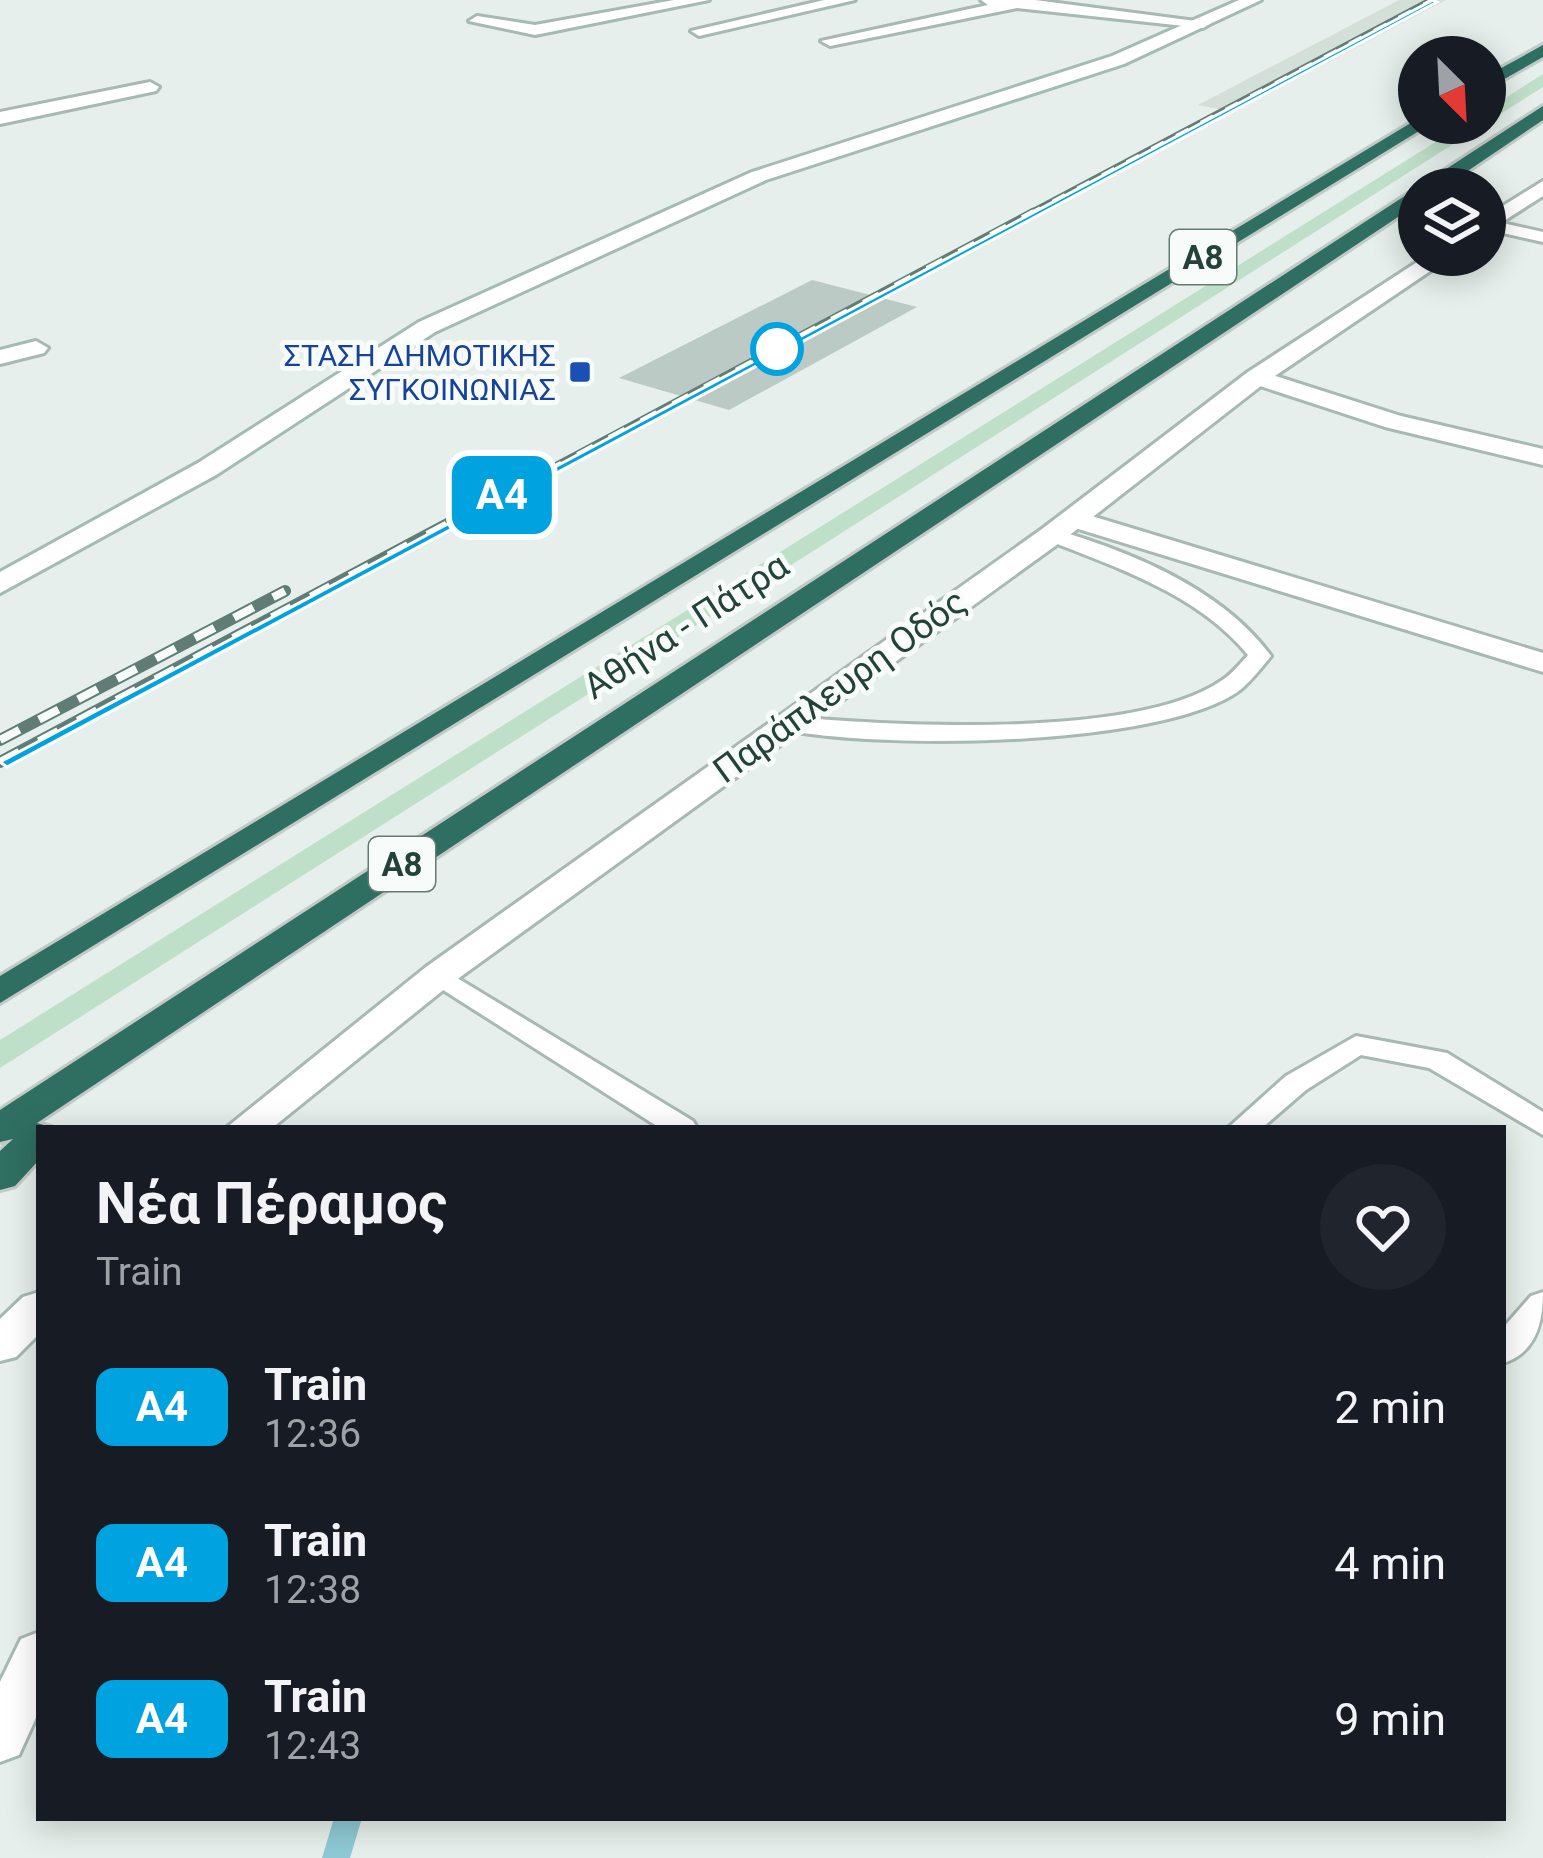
<!DOCTYPE html>
<html lang="en">
<head>
<meta charset="utf-8">
<style>
  :root { --surface:#171b24; --page:#20242c; --text:#f1f3f6; --muted:#9ea1a6 }
  body { margin:0; font-family:Roboto,sans-serif; background:var(--page); color:var(--text); height:100vh; display:flex; flex-direction:column; font-size:45px; white-space:nowrap }
  * { box-sizing:border-box; margin:0 }
  p { font-size:39px; color:var(--muted) }
  .icon { flex:none; width:66px; height:66px; fill:none; stroke:currentColor; stroke-width:2; stroke-linecap:round; stroke-linejoin:round }
  .map { position:relative; flex:1; overflow:hidden }
  .details { position:absolute; left:36px; top:1125px; width:1470px; height:696px; display:flex; flex-direction:column; background:var(--surface); border-radius:0px; box-shadow:0 6px 30px #0003 }
  .details>* { flex:none }
  .badge { padding:0 24px; border-radius:18px; font-size:42px; line-height:78px }
  .needle { width:78px; rotate:156deg }
  .buttons { position:absolute; left:1398px; top:36px; display:grid; gap:24px }
  .buttons a { display:grid; place-items:center; width:108px; height:108px; border-radius:50%; background:var(--surface); box-shadow:0 6px 30px #0003; font-size:60px }
  .map>.badge { position:absolute; translate:-50% -50%; box-shadow:0 0 0 6px #fff }
  .round { display:grid; place-items:center; flex:none; width:126px; height:126px; border-radius:63px; background:var(--page) }
  .overview { display:flex; align-items:center; justify-content:space-between; height:204px; padding:0 60px }
  h1 { font-size:57px; font-weight:700; line-height:90px }
  ul { padding:0; list-style:none }
  li { display:flex; align-items:center; gap:36px; height:156px; padding:0 60px }
  li div { flex:1 }
  li b { display:block; font-size:45px }
  li em { font-style:normal }
  li .badge { min-width:132px; font-weight:700; text-align:center }
  .map>svg:first-child { display:block }
</style>
</head>
<body>
<div class="map">
<svg width="1543" height="1858" viewBox="0 0 1543 1858">
  <rect width="100%" height="100%" fill="#e6efeb"/>
  <!-- built -->
  <path fill="#d4dfda" d="M1399,0h47l-212,112 -36,-7z"/>
  <!-- green -->
  <path fill="#bfe0c8" d="M1543,74v13l-1543,981v-28l1466,-917h19v-12z"/>
  <g fill="none" stroke-linecap="round" stroke-linejoin="round">
    <!-- stream -->
    <path fill="#8ec9d4" fill-rule="evenodd" d="M334,1818h28l-12,40h-28z"/>
  </g>
  <!-- building -->
  <path fill="#bbcac4" d="M812,280l105,27 -188,103 -110,-32z"/>
  <g fill="none" stroke-linecap="round" stroke-linejoin="round">
    <!-- service casing -->
    <g stroke="#a8b8b2" stroke-width="6">
      <g id="service">
        <path d="M1489,220l54,12v10l-58,-13z"/>
        <path d="M1052,529c78,22 170,60 219,127 -9,11 -20,25 -31,34 -78,58 -370,60 -464,38l-4,-5 4,-5 8,-2c105,10 350,24 437,-35 10,-6 19,-17 27,-26 -51,-62 -131,-87 -203,-116v-8z"/>
        <path d="M439,967l254,154 4,7h-37l-231,-147 -4,-6 4,-6z"/>
        <path d="M1356,1036l91,17 96,59v23l-114,-67 -68,-13 -55,35 -44,38h-34l58,-52z"/>
        <path d="M1543,1292c0,30 -7,61 -40,71v-35l28,-32z"/>
      </g>
    </g>
    <!-- minor casing -->
    <g stroke="#a8b8b2" stroke-width="6">
      <g id="minor">
        <path d="M674,0h35l-174,35 -66,-14 8,-5 58,9z"/>
        <path d="M824,0h31l-156,36 -8,-5z"/>
        <path d="M981,0h54l176,23 -8,5 -186,-20 -187,38 -9,-5 167,-36z"/>
        <path d="M150,82l9,5 -3,4 -156,33v-12z"/>
        <path d="M36,341l12,7 -4,5 -44,11v-14z"/>
        <path d="M1257,370l144,46 142,33v16l-158,-38 -137,-45 -3,-5z"/>
        <path d="M1072,510l471,143v19l-481,-148 -4,-6z"/>
        <path d="M39,1632v79l-20,44 -19,7v-80l21,-43z"/>
      </g>
    </g>
    <!-- tertiary casing -->
    <g stroke="#a8b8b2" stroke-width="6">
      <g id="tertiary">
        <path d="M1543,181v15l-58,37v-16z"/>
        <path d="M1428,255h26l-188,127 -204,159 -610,442 -180,145h-46l200,-161 616,-438 206,-157z"/>
        <path d="M39,1292v42l-23,23 -16,4v-42l23,-22z"/>
      </g>
    </g>
    <!-- secondary casing -->
    <g stroke="#a4bbb3" stroke-width="6">
      <path id="secondary" d="M1239,0h22l-137,64 -358,116 -331,152 -219,143 -216,118v-21l198,-109 221,-141 333,-150 360,-116z"/>
    </g>
    <!-- motorway casing -->
    <g stroke="#c2cac8" stroke-width="6">
      <g id="motorway">
        <path d="M1543,45v12l-58,33v-13z"/>
        <path d="M1543,106v14l-102,69h-22v14l-1382,920 17,5h-15v32l-24,26 -15,4v-39l13,-12 -13,3v-32z"/>
        <path d="M1419,118v5h13l-1432,880v-27z"/>
      </g>
    </g>
    <!-- service -->
    <use href="#service" fill="#fff" fill-rule="evenodd"/>
    <!-- minor -->
    <use href="#minor" fill="#fff" fill-rule="evenodd"/>
    <!-- tertiary -->
    <use href="#tertiary" fill="#fff" fill-rule="evenodd"/>
    <!-- secondary -->
    <use href="#secondary" fill="#fff" fill-rule="evenodd"/>
    <!-- motorway -->
    <use href="#motorway" fill="#2f6f62" fill-rule="evenodd"/>
    <!-- rail-far2 casing -->
    <g stroke="#5f7d75" stroke-width="8">
      <path id="rail-far2" d="M1028,215l405,-215"/>
    </g>
    <!-- rail-far1 casing -->
    <g stroke="#5f7d75" stroke-width="9">
      <path id="rail-far1" d="M514,489l520,-277"/>
    </g>
    <!-- rail casing -->
    <g stroke="#5f7d75" stroke-width="12">
      <g id="rail">
        <path d="M0,740l285,-149"/>
        <path d="M0,762l519,-276"/>
      </g>
    </g>
    <!-- rail-far2 -->
    <use href="#rail-far2" stroke="#f7fbf9" stroke-width="4.5" stroke-dasharray="14" stroke-linecap="butt"/>
    <!-- rail-far1 -->
    <use href="#rail-far1" stroke="#f7fbf9" stroke-width="6" stroke-dasharray="18" stroke-linecap="butt"/>
    <!-- rail -->
    <use href="#rail" stroke="#f7fbf9" stroke-width="8" stroke-dasharray="22" stroke-linecap="butt"/>
  </g>
  <!-- line -->
  <path fill="#00a3e0" stroke="#fff" stroke-width="3" d="M1433,0l4,2 -1430,765 -7,-5z"/>
  <!-- markers -->
  <circle fill="#fff" stroke="#00a3e0" stroke-width="6" cx="777" cy="349" r="24"/>
  <rect fill="#1a4fb4" stroke="#f7fbf9" stroke-width="4.5" x="568" y="360" width="24" height="24" rx="6"/>
  <g text-anchor="middle" dominant-baseline="central" stroke-width="10" stroke-linejoin="round" paint-order="stroke">
    <!-- far-transit labels -->
    <g font-size="30" fill="#164399" stroke="#f7fbf9" text-anchor="end">
      <text x="556" y="355">ΣΤΑΣΗ ΔΗΜΟΤΙΚΗΣ<tspan x="556" dy="34">ΣΥΓΚΟΙΝΩΝΙΑΣ</tspan></text>
    </g>
    <!-- shield labels -->
    <g fill="#f7fbf9" stroke="#637a73" stroke-width="3">
      <rect x="1170" y="230" width="66" height="54" rx="9"/>
      <rect x="369" y="837" width="66" height="54" rx="9"/>
    </g>
    <g font-size="33" font-weight="bold" fill="#24423a">
      <text x="1203" y="257">Α8</text>
      <text x="402" y="864">Α8</text>
    </g>
    <!-- street labels -->
    <g font-size="36" fill="#24423a" stroke="#f7fbf9">
      <text transform="translate(686 626) rotate(-33)">Αθήνα - Πάτρα</text>
      <text transform="translate(840 686) rotate(-36)">Παράπλευρη Οδός</text>
    </g>
  </g>
</svg>
<div class="buttons">
<a><svg class="needle" viewBox="-14 -14 28 28"><path d="M0-13l5 13h-10z" fill="#e53935"/><path d="M0 13l5-13h-10z" fill="#9ea1a6"/></svg></a>
<a><svg class="icon" aria-label="layers" viewBox="0 0 24 24"><path d="M12 4l9 5-9 5-9-5zM3 14l9 5 9-5"/></svg></a>
</div>
<b class="badge" style="left:502px;top:495px;background:#00a3e0;color:#fff">A4</b>
<section class="details">
<div class="overview"><div><h1>Νέα Πέραμος</h1><p>Train</p></div><a class="round"><svg class="icon" aria-label="heart" viewBox="0 0 24 24"><path d="M12 20l-8-8c-3-5 5-10 8-4 3-6 11-1 8 4z"/></svg></a></div>
<ul>
<li><span class="badge" style="background:#00a3e0;color:#fff">A4</span><div><b>Train</b><p>12:36</p></div><em>2 min</em></li>
<li><span class="badge" style="background:#00a3e0;color:#fff">A4</span><div><b>Train</b><p>12:38</p></div><em>4 min</em></li>
<li><span class="badge" style="background:#00a3e0;color:#fff">A4</span><div><b>Train</b><p>12:43</p></div><em>9 min</em></li>
</ul>
</section>
</div>
</body>
</html>
